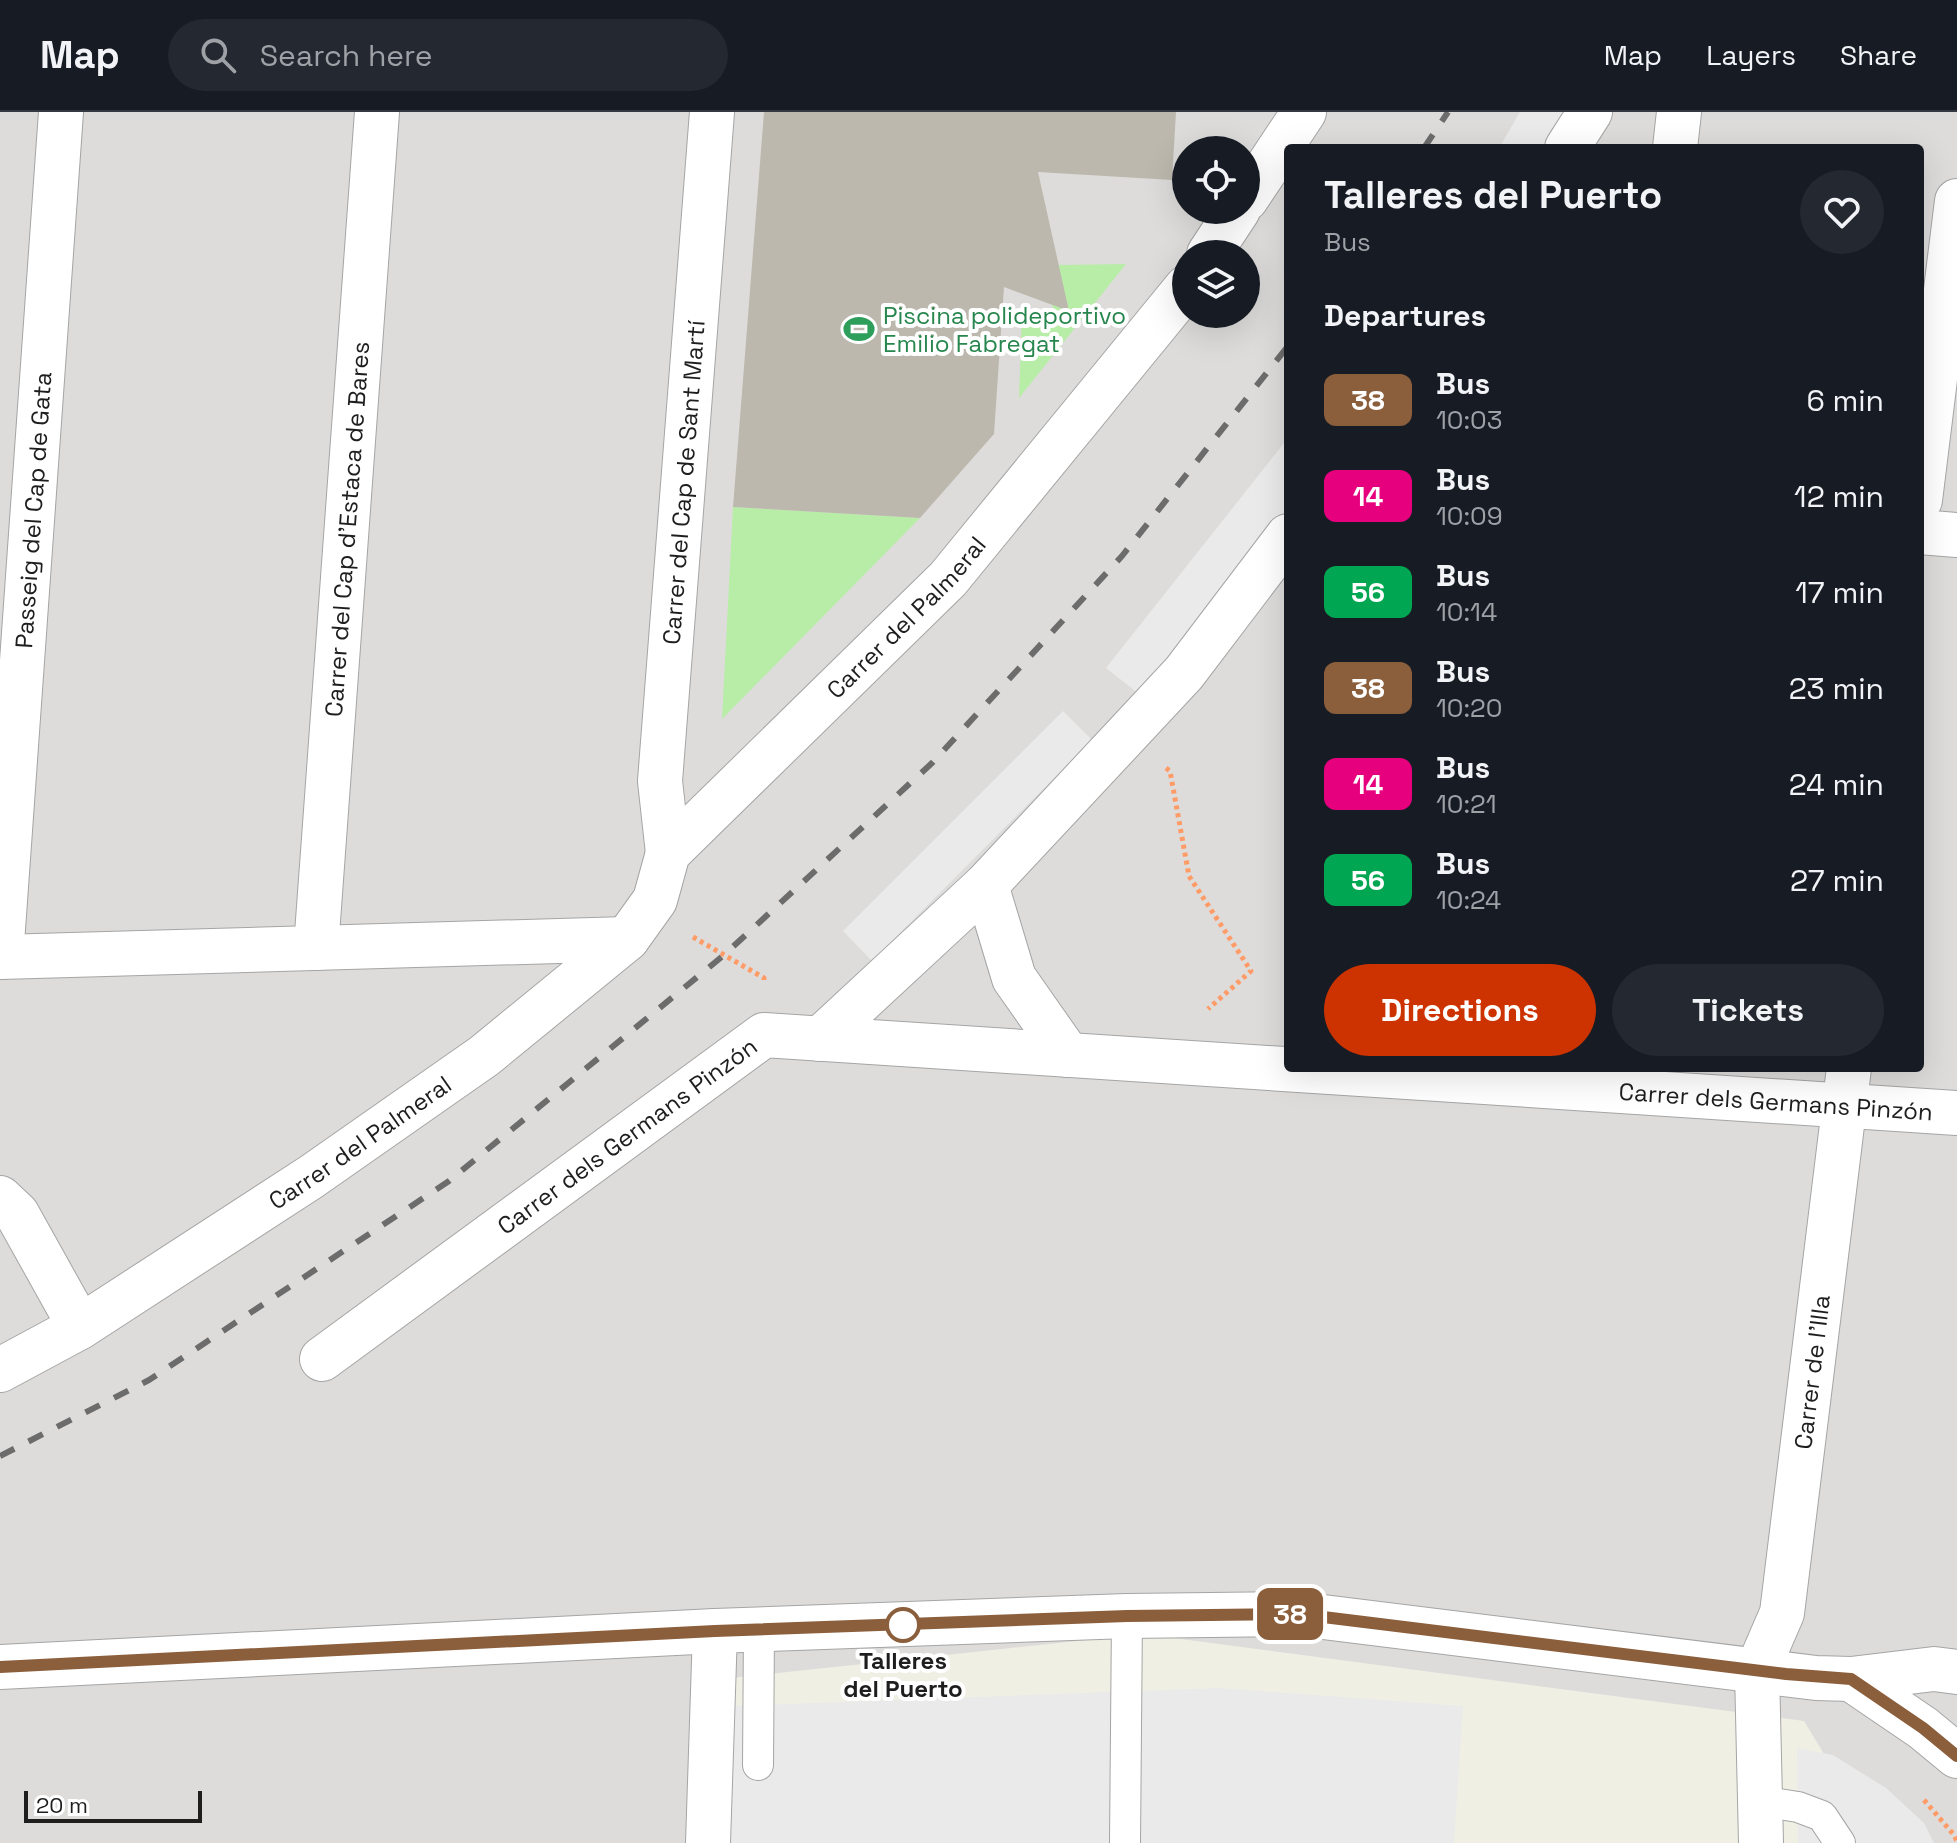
<!DOCTYPE html>
<html lang="en">
<head>
<meta charset="utf-8">
<style>
  :root { --surface:#171b24; --page:#242831; --text:#f1f3f6; --muted:#9ea1a6; --line:#363941; --accent:#cd3300 }
  body { margin:0; font-family:"Space Grotesk",sans-serif; background:var(--page); color:var(--text); height:100vh; display:flex; flex-direction:column; font-size:30px; white-space:nowrap }
  * { box-sizing:border-box; margin:0 }
  p { font-size:26px; color:var(--muted) }
  .icon { flex:none; width:44px; height:44px; fill:none; stroke:currentColor; stroke-width:2; stroke-linecap:round; stroke-linejoin:round }
  .map { position:relative; flex:1; overflow:hidden }
  .side { position:absolute; left:1284px; top:32px; width:640px; height:928px; display:flex; flex-direction:column; background:var(--surface); border-radius:8px; box-shadow:0 8px 32px #0002 }
  .side>* { flex:none }
  .badge { padding:0 16px; border-radius:12px; font-size:28px; line-height:52px }
  .tools { position:absolute; left:1172px; top:24px; display:grid; gap:16px }
  .tools a { display:grid; place-items:center; width:88px; height:88px; border-radius:50%; background:var(--surface); box-shadow:0 8px 32px #0002; font-size:40px }
  .scale { position:absolute; left:24px; bottom:20px; width:178px; box-sizing:border-box; padding-left:8px; border:4px solid #1e1e1e; border-top:0; font-size:22px; line-height:28px; white-space:nowrap; color:#1e1e1e; -webkit-text-stroke:6px #fff; paint-order:stroke }
  .map>.badge { position:absolute; translate:-50% -50%; box-shadow:0 0 0 4px #fff }
  h2 { padding:0 40px; font-size:30px; line-height:72px }
  .round { display:grid; place-items:center; flex:none; width:84px; height:84px; border-radius:42px; background:var(--page) }
  .overview { display:flex; align-items:center; justify-content:space-between; height:136px; padding:0 40px }
  h1 { font-size:38px; font-weight:600; line-height:60px }
  .button { display:flex; gap:16px; margin-top:auto; padding:16px 40px }
  .button a { flex:1; height:92px; border-radius:48px; background:var(--accent); color:#fff; font-size:32px; font-weight:600; line-height:92px; text-align:center }
  .button a+a { background:var(--page); color:var(--text) }
  ul { padding:0; list-style:none }
  li { display:flex; align-items:center; gap:24px; height:96px; padding:0 40px }
  li div { flex:1 }
  li b { display:block; font-size:30px }
  li em { font-style:normal }
  li .badge { min-width:88px; font-weight:700; text-align:center }
  header { display:flex; align-items:center; gap:48px; box-sizing:border-box; height:112px; padding:0 40px; background:var(--surface); border-bottom:2px solid var(--line) }
  header strong { font-size:38px }
  nav { display:flex; gap:44px; margin-inline-start:auto; font-size:28px }
  .search { width:560px; height:72px; background:var(--page); display:flex; align-items:center; gap:20px; box-sizing:border-box; padding:0 28px; border-radius:44px; color:var(--muted); font-size:30px }
  .map>svg:first-child { display:block }
</style>
</head>
<body>
<header>
<strong>Map</strong>
<div class="search"><svg class="icon" aria-label="search" viewBox="0 0 24 24"><circle cx="10" cy="10" r="6"/><path d="M15 15l6 6"/></svg>Search here</div>
<nav><a>Map</a><a>Layers</a><a>Share</a></nav>
</header>
<div class="map">
<svg width="1957" height="1731" viewBox="0 0 1957 1731">
  <rect width="100%" height="100%" fill="#f0efe4"/>
  <!-- residential -->
  <path fill="#dddcdb" fill-rule="evenodd" d="M0,0h1957v1731h-79l-74,-122 -661,-87 -421,45 -2,164h-720zM1288,36h632v920h-632zM1186,38h60v60h-60zM1186,142h60v60h-60z"/>
  <!-- grass -->
  <g fill="#b8eda7">
    <path d="M1126,152l-107,134 3,-86 35,12 -5,-19 6,-40z"/>
    <path d="M733,395l187,11 -198,201z"/>
  </g>
  <!-- parking -->
  <g fill="#eaeaea">
    <path d="M1520,0h49l-24,36h-46z"/>
    <path d="M1288,326v72l-104,138 -45,46 -33,-26z"/>
    <path d="M1063,599l29,29 -220,221 -29,-30z"/>
    <path d="M1219,1576l244,18 -9,137h-731l9,-137z"/>
    <path d="M1797,1636l36,7 53,33 38,35 10,20h-136z"/>
  </g>
  <!-- building -->
  <path fill="#bdb8ad" d="M764,0h412l-4,68 -134,-8 31,139 -65,-24 -10,147 -74,84 -187,-11z"/>
  <g fill="none" stroke-linecap="round" stroke-linejoin="round">
    <!-- service casing -->
    <g stroke="#a5a5a5" stroke-width="32">
      <g id="service">
        <path d="M758,1653l1,-135"/>
        <path d="M1760,1689l38,6 24,9 18,27"/>
        <path d="M1125,1731l2,-227"/>
      </g>
    </g>
    <!-- pedestrian casing -->
    <g stroke="#a5a5a5" stroke-width="46">
      <g id="pedestrian">
        <path d="M1675,36l4,-36"/>
        <path id="s1" d="M316,836l61,-836"/>
        <path d="M0,845l627,-18"/>
        <path id="s2" d="M1,845l60,-845"/>
      </g>
    </g>
    <!-- minor casing -->
    <g stroke="#a5a5a5" stroke-width="46">
      <g id="minor">
        <path d="M1567,36l23,-36"/>
        <path d="M1246,87l58,-87"/>
        <path d="M1209,142l29,-44"/>
        <path d="M1920,388l37,-299"/>
        <path d="M1920,420l37,3"/>
        <path id="s3" d="M668,741l-8,-72 52,-669"/>
        <path d="M986,773l28,93 54,77"/>
        <path d="M820,927l166,-154 143,-153 55,-59 104,-137"/>
        <path d="M0,1086l17,16 63,113"/>
        <path id="s4" d="M322,1247l442,-324 1193,78"/>
        <path id="s5" d="M0,1258l80,-43 231,-150 173,-121 143,-117 28,-39 13,-47 280,-274 238,-291"/>
        <path d="M708,1731l7,-212"/>
        <path id="s6" d="M1761,1731l-4,-172 25,-58 67,-545"/>
      </g>
    </g>
    <!-- tertiary casing -->
    <g stroke="#a5a5a5" stroke-width="46">
      <g id="tertiary">
        <path d="M0,1555l715,-36 412,-15 172,-2 517,64 35,1 83,-10 23,3"/>
        <path d="M1851,1567l72,49 34,28"/>
      </g>
    </g>
    <!-- path -->
    <g stroke="#ff9b66" stroke-width="5" stroke-dasharray="4 4" stroke-linecap="butt">
      <path d="M1166,656l4,3 19,105 62,95 -43,38"/>
      <path d="M693,825l71,41v3"/>
      <path d="M1924,1688l30,35 3,6"/>
    </g>
    <!-- service -->
    <use href="#service" stroke="#fff" stroke-width="30"/>
    <!-- pedestrian -->
    <use href="#pedestrian" stroke="#fff" stroke-width="44"/>
    <!-- minor -->
    <use href="#minor" stroke="#fff" stroke-width="44"/>
    <!-- tertiary -->
    <use href="#tertiary" stroke="#fff" stroke-width="44"/>
    <!-- rail -->
    <g stroke="#6c6c6c" stroke-width="6" stroke-dasharray="16 16" stroke-linecap="butt">
      <path d="M1424,36l24,-36"/>
      <path d="M0,1344l149,-76 300,-199 275,-226 208,-192 190,-207 166,-210"/>
    </g>
  </g>
  <g fill="none" stroke-linecap="round" stroke-linejoin="round">
    <!-- line casing -->
    <g stroke="#fff" stroke-width="18">
      <path id="line" d="M0,1555l715,-36 412,-15 172,-2 487,60 65,5 72,49 34,28"/>
    </g>
    <!-- line -->
    <use href="#line" stroke="#8b5e3c" stroke-width="12"/>
  </g>
  <!-- icons -->
  <defs>
    <g id="stadium-bare" transform="scale(2.4)"><path d="M0-5a6.5 5 0 1 0 0 10a6.5 5 0 1 0 0-10ZM-3.5-1.8h7v3.6h-7Z" fill="#2e9e5b" stroke="#fff" stroke-width="2.5" paint-order="stroke"/></g>
  </defs>
  <g fill-rule="evenodd">
    <use href="#stadium-bare" x="859" y="217"/>
  </g>
  <!-- markers -->
  <circle fill="#fff" stroke="#8b5e3c" stroke-width="4" cx="903" cy="1513" r="16"/>
  <g text-anchor="middle" dominant-baseline="central" stroke-width="8" stroke-linejoin="round" paint-order="stroke">
    <!-- leisure labels -->
    <g font-size="24" fill="#27864d" stroke="#fff" text-anchor="start">
      <text x="883" y="203">Piscina polideportivo<tspan x="883" dy="28">Emilio Fabregat</tspan></text>
    </g>
    <!-- street labels -->
    <g font-size="24" fill="#1e1e1e" stroke="#fff">
      <text stroke="none"><textPath href="#s3" startOffset="372">Carrer del Cap de Sant Martí</textPath></text>
      <text stroke="none"><textPath href="#s2" startOffset="448">Passeig del Cap de Gata</textPath></text>
      <text stroke="none"><textPath href="#s1" startOffset="420">Carrer del Cap d'Estaca de Bares</textPath></text>
      <text stroke="none"><textPath href="#s5" startOffset="1194">Carrer del Palmeral</textPath></text>
      <text stroke="none"><textPath href="#s4" startOffset="1562">Carrer dels Germans Pinzón</textPath></text>
      <text stroke="none"><textPath href="#s4" startOffset="378">Carrer dels Germans Pinzón</textPath></text>
      <text stroke="none"><textPath href="#s5" startOffset="426">Carrer del Palmeral</textPath></text>
      <text stroke="none"><textPath href="#s6" startOffset="478">Carrer de l'Illa</textPath></text>
    </g>
    <!-- stop labels -->
    <g font-size="24" font-weight="bold" fill="#1e1e1e" stroke="#fff">
      <text x="903" y="1548">Talleres<tspan x="903" dy="28">del Puerto</tspan></text>
    </g>
  </g>
</svg>
<div class="tools">
<a><svg class="icon" aria-label="locate" viewBox="0 0 24 24"><circle cx="12" cy="12" r="6"/><path d="M12 2v4M12 18v4M2 12h4M18 12h4"/></svg></a>
<a><svg class="icon" aria-label="layers" viewBox="0 0 24 24"><path d="M12 4l9 5-9 5-9-5zM3 14l9 5 9-5"/></svg></a>
</div>
<div class="scale">20 m</div>
<b class="badge" style="left:1290px;top:1502px;background:#8b5e3c;color:#fff">38</b>
<section class="side">
<div class="overview"><div><h1>Talleres del Puerto</h1><p>Bus</p></div><a class="round"><svg class="icon" aria-label="heart" viewBox="0 0 24 24"><path d="M12 20l-8-8c-3-5 5-10 8-4 3-6 11-1 8 4z"/></svg></a></div>
<h2>Departures</h2>
<ul>
<li><span class="badge" style="background:#8b5e3c;color:#fff">38</span><div><b>Bus</b><p>10:03</p></div><em>6 min</em></li>
<li><span class="badge" style="background:#e6007e;color:#fff">14</span><div><b>Bus</b><p>10:09</p></div><em>12 min</em></li>
<li><span class="badge" style="background:#00a651;color:#fff">56</span><div><b>Bus</b><p>10:14</p></div><em>17 min</em></li>
<li><span class="badge" style="background:#8b5e3c;color:#fff">38</span><div><b>Bus</b><p>10:20</p></div><em>23 min</em></li>
<li><span class="badge" style="background:#e6007e;color:#fff">14</span><div><b>Bus</b><p>10:21</p></div><em>24 min</em></li>
<li><span class="badge" style="background:#00a651;color:#fff">56</span><div><b>Bus</b><p>10:24</p></div><em>27 min</em></li>
</ul>
<div class="button"><a>Directions</a><a>Tickets</a></div>
</section>
</div>
</body>
</html>
